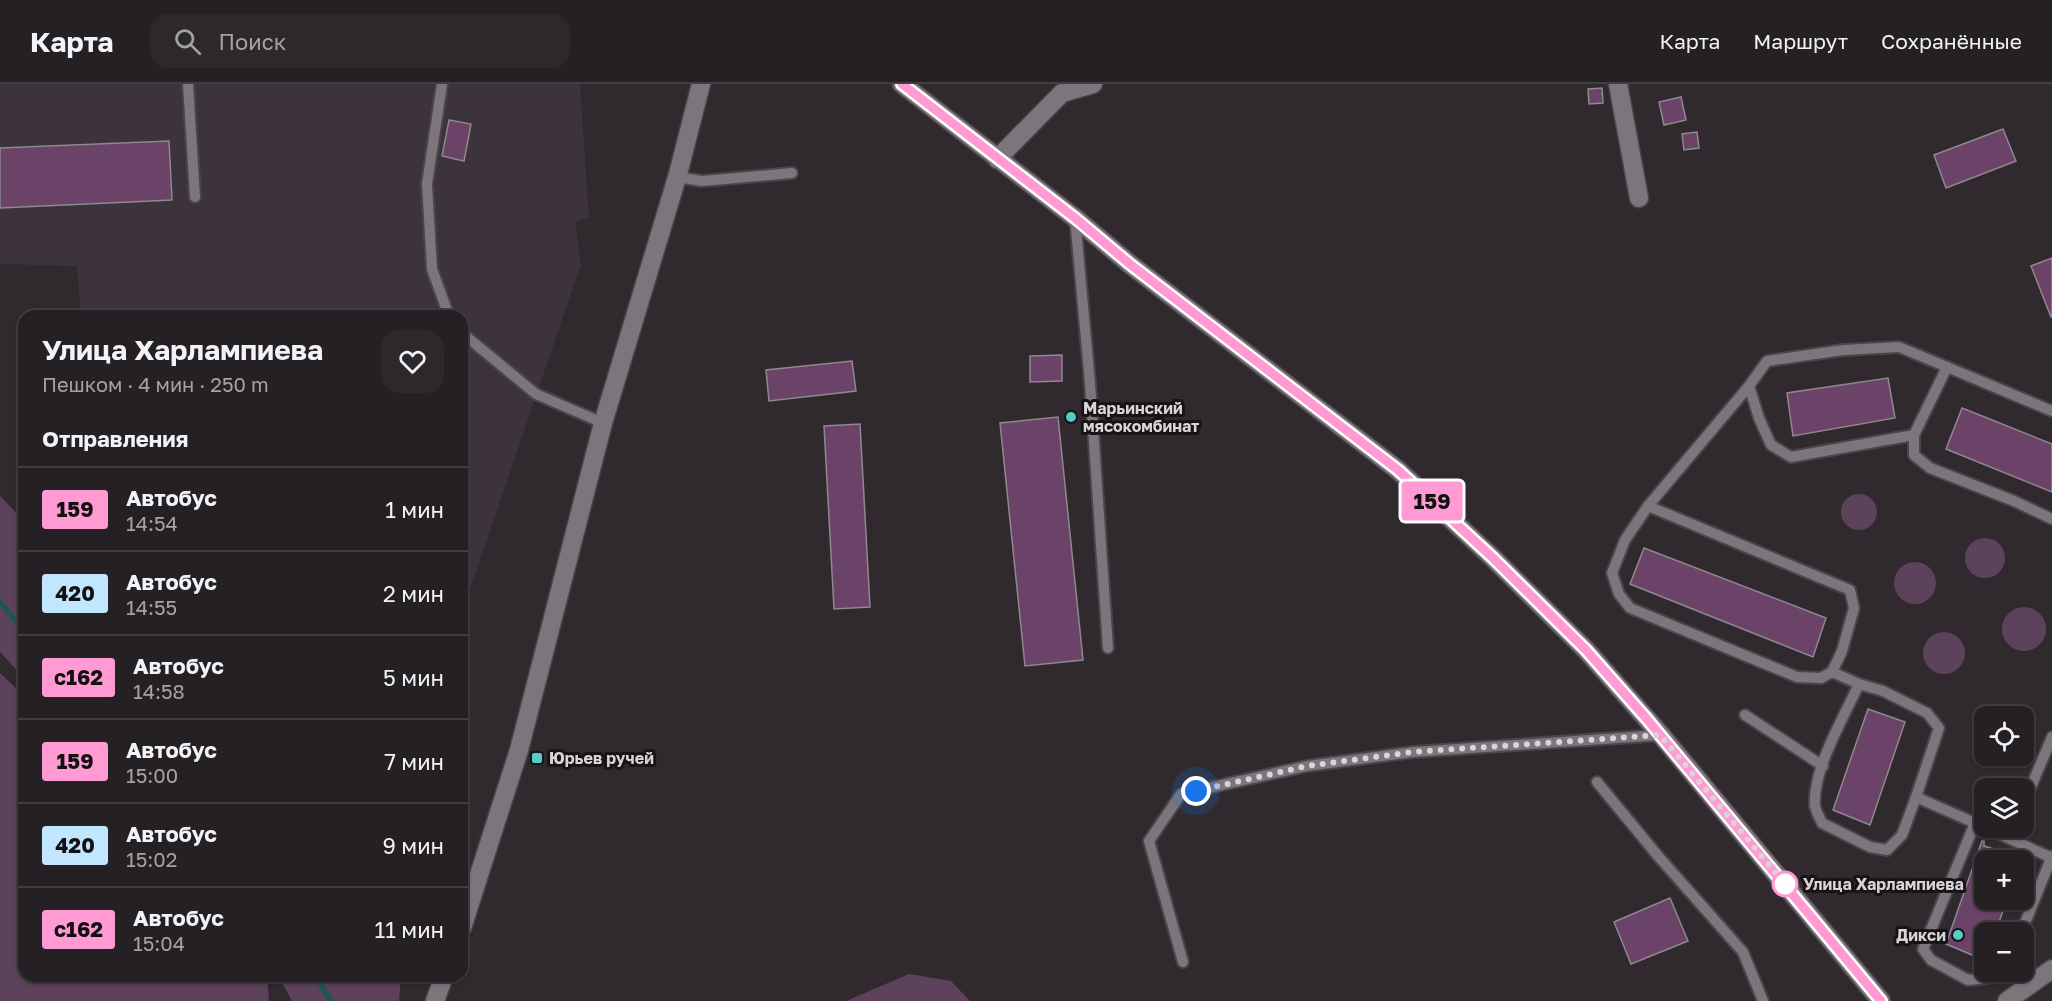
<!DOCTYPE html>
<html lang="ru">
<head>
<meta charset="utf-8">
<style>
  :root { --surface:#242023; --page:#2c282b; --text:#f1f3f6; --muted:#a3a3a6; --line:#413e41 }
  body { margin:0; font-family:"Golos Text",sans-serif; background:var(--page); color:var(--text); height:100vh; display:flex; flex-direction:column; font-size:22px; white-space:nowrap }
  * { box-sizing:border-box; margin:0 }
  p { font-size:20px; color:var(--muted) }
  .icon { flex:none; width:33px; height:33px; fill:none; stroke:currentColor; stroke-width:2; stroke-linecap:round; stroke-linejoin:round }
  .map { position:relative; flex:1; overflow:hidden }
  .drawer { position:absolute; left:18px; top:226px; width:450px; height:672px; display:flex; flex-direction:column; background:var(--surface); border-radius:18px; box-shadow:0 2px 4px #0004,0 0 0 2px var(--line) }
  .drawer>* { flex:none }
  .badge { padding:0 12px; border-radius:4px; font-size:21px; line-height:39px }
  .fabs { position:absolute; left:1974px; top:622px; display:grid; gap:12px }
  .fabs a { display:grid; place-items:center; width:60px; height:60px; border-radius:12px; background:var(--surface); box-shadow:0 2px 4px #0004,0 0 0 2px var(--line); font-size:30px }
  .you { position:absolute; width:30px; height:30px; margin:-15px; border:4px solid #fff; border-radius:50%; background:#1a73e8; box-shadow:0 0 0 9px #1a73e833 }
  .map>.badge { position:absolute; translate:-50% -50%; box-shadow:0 0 0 3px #fff }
  h2 { padding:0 24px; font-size:22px; line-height:54px }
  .round { display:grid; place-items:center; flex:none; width:63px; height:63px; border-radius:18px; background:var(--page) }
  .overview { display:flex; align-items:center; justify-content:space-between; height:102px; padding:0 24px }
  h1 { font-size:28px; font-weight:700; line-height:45px }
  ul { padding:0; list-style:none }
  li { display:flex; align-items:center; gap:18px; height:84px; padding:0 24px; border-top:2px solid var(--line) }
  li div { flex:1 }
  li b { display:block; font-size:22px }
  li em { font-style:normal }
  li .badge { min-width:66px; font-weight:700; text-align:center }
  header { display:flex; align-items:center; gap:36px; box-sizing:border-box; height:84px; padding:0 30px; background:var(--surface); border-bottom:2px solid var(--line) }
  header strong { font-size:28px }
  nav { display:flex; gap:33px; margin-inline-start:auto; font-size:21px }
  .search { width:420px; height:54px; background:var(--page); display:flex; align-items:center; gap:15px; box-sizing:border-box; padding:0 21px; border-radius:18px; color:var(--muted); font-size:22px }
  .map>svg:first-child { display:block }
</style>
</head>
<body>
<header>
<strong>Карта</strong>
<div class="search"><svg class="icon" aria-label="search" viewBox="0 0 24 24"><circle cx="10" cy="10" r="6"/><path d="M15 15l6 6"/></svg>Поиск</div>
<nav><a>Карта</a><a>Маршрут</a><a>Сохранённые</a></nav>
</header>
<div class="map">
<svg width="2052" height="917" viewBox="0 0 2052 917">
  <rect width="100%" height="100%" fill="#302a2f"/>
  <!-- built -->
  <path fill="#3d333c" d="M0,0h580l9,134 -14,4 6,42 -119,349v-297h-381l-4,-50 -77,-2z"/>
  <!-- green -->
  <g fill="#5c425a">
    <circle cx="1859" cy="428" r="18"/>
    <path d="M0,412l24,25v157l-24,-26z"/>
    <circle cx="1985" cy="474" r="20"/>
    <circle cx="1915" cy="499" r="21"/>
    <circle cx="2024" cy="545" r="22"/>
    <circle cx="1944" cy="569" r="21"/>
    <path d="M0,589l24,23v280l243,1 2,24h-269z"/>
    <path d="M909,890l42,7 19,20h-124z"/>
    <path d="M279,893h122l-2,24h-107z"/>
  </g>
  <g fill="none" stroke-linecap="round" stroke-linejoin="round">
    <!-- stream -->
    <g stroke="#1b5855" stroke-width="5">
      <path d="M0,518l24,29"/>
      <path d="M315,892l16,25"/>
    </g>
  </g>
  <!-- building -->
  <g fill="#6b4368" stroke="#8f888e" stroke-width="1.5">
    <path d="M1602,4l1,15 -14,1 -1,-15z"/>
    <path d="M1681,13l5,23 -22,5 -5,-23z"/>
    <path d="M449,36l22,4 -7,37 -22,-5z"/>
    <path d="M2003,45l13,32 -70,27 -12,-33z"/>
    <path d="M1697,48l2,16 -15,2 -2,-16z"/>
    <path d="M169,57l3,59 -172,8v-60z"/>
    <path d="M2052,174v59h-1l-20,-51z"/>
    <path d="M1062,271v26l-32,1v-26z"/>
    <path d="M852,277l4,30 -87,10 -3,-31z"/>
    <path d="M1888,294l7,40 -102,18 -6,-43z"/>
    <path d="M1962,324l90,36v48l-106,-43z"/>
    <path d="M1058,333l25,243 -58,6 -25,-243z"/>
    <path d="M860,340l10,183 -36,2 -10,-183z"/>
    <path d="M1644,464l182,70 -13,39 -183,-73z"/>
    <path d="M1868,625l37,13 -35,103 -37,-15z"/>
    <path d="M1982,757h2v5l38,12v3h-38v39h23l-12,33h-11v27l-38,-16z"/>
    <path d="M1670,814l18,43 -57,23 -17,-42z"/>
  </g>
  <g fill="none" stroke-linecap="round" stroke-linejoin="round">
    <!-- lane casing -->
    <g stroke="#4a4549" stroke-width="14">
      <g id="lane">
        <path d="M188,0l7,113"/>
        <path d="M442,0l-15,100 5,85 17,47"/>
        <path d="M678,90l5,4 19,3 90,-8"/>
        <path d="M1075,134l15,165 18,265"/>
        <path d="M462,249l74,61 67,29"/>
        <path d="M1947,283l105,44"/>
        <path d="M1749,302l18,-25 76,-11 56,-3 48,20 -33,68 -123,22 -20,-12 -12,-27 -10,-32 -101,120 -23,34 -13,33 7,21 11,14 167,69 24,1 11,-6 27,12 24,7 44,22 12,15 -23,69"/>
        <path d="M1914,351v20l16,13 84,33 38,18"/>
        <path d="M1648,422l202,84 4,18 -12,43 -10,21"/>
        <path d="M1859,600c-15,33 -47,86 -44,122 1,6 5,12 7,17l48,24 17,3 15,-15 14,-38 68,30"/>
        <path d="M1745,631l78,51"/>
        <path d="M1597,698l61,74 85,96 20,49"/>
        <path d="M2025,717l27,-64"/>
        <path d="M1975,739l-52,126 8,11 37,20 20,-2 10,-6"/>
        <path d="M1986,744l66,30"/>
        <path d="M2021,849l31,-77"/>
        <path d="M1183,878l-34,-121 32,-47 126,-28 106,-14 248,-17"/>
      </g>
    </g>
    <!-- street casing -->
    <g stroke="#4a4549" stroke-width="21">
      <g id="street">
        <path d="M902,0l173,134 56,47 267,205 95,88 93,92 75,85 220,266"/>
        <path d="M1618,0l21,114"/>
        <path d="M997,75l65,-66 31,-9"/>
        <path d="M462,844l57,-178 84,-327 75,-249 23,-90"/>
        <path d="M435,917l9,-25"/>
        <path d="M2007,917l45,-32"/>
      </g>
    </g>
    <!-- lane -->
    <use href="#lane" stroke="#7c757b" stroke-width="10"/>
    <!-- street -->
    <use href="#street" stroke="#7c757b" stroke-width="18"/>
  </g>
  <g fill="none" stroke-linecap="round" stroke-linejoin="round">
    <!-- line casing -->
    <g stroke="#fff" stroke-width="14">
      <path id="line" d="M902,0l173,134 56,47 267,205 95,88 93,92 60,68 235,283"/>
    </g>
    <!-- line -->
    <use href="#line" stroke="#ff9ad2" stroke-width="9"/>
    <!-- walk -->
    <path stroke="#d8d4d8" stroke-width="6" stroke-dasharray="0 10.8" d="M1196,707l111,-25 106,-14 247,-17 125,149"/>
  </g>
  <!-- markers -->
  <g fill="#54cdc8" stroke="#161416" stroke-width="2">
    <circle cx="1071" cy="333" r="6"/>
    <rect x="531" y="668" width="12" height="12" rx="3"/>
    <circle cx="1958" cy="851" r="6"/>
  </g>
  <circle fill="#fff" stroke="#ff9ad2" stroke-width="3" cx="1785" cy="800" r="12"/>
  <g text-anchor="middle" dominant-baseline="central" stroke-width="6" stroke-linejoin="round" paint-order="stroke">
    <!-- poi labels -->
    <g font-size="16" font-weight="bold" fill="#d8d4d8" stroke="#161416" text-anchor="start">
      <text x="1083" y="324">Марьинский<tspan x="1083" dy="18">мясокомбинат</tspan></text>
      <text x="549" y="674">Юрьев ручей</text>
      <text x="1946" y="851" text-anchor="end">Дикси</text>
    </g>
    <!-- stop labels -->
    <g font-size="16" font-weight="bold" fill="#d8d4d8" stroke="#161416" text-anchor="start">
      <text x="1803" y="800">Улица Харлампиева</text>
    </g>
  </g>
</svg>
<div class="fabs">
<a><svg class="icon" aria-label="locate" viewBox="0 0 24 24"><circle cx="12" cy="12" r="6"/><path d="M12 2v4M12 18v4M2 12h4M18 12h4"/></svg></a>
<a><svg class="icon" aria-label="layers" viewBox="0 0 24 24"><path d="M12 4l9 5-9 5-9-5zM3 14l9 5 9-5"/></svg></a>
<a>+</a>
<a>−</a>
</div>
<div class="you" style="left:1196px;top:707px"></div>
<b class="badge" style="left:1432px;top:417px;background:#ff9ad2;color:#111">159</b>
<section class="drawer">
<div class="overview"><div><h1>Улица Харлампиева</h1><p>Пешком · 4 мин · 250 m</p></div><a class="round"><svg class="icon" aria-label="heart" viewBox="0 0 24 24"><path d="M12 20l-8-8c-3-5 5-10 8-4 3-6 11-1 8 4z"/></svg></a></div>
<h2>Отправления</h2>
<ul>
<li><span class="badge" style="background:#ff9ad2;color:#111">159</span><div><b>Автобус</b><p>14:54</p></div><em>1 мин</em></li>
<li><span class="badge" style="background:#c2e6ff;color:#111">420</span><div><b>Автобус</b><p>14:55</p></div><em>2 мин</em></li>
<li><span class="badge" style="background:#ff9ad2;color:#111">с162</span><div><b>Автобус</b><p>14:58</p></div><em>5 мин</em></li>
<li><span class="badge" style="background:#ff9ad2;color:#111">159</span><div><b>Автобус</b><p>15:00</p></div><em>7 мин</em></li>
<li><span class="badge" style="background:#c2e6ff;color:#111">420</span><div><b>Автобус</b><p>15:02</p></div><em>9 мин</em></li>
<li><span class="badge" style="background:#ff9ad2;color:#111">с162</span><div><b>Автобус</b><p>15:04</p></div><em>11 мин</em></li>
</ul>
</section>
</div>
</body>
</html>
